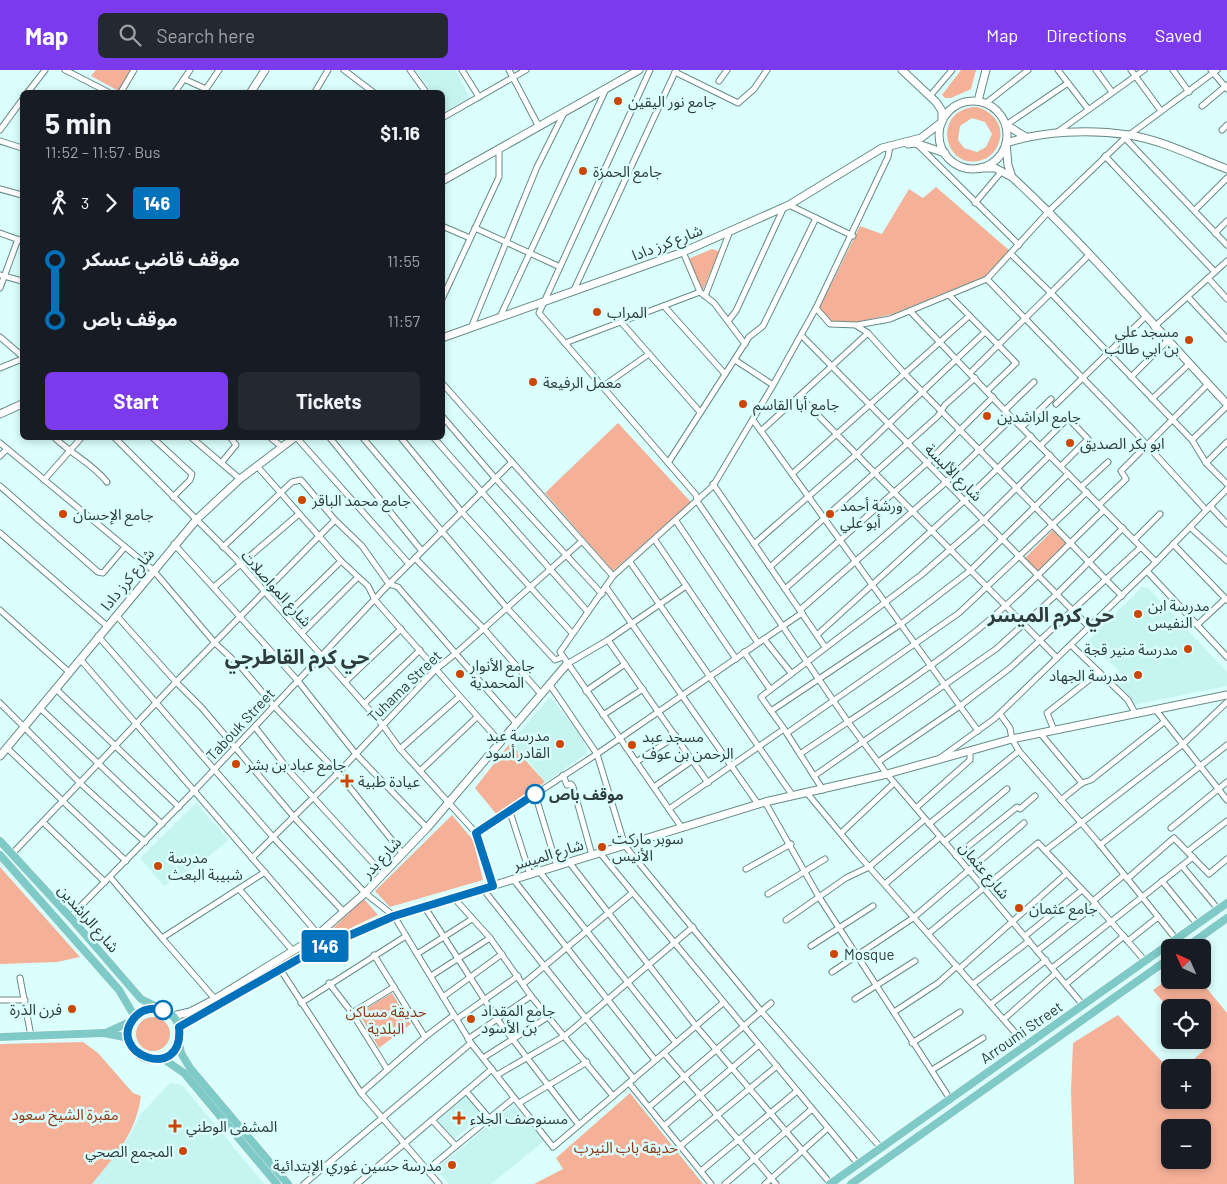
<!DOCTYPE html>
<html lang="en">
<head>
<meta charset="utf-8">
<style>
  :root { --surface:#171b24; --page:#242831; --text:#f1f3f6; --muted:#9ea1a6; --accent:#7c3aed }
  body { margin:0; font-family:Barlow,"Noto Sans Arabic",sans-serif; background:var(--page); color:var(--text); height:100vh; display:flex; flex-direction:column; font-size:19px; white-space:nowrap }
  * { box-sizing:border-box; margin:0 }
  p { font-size:16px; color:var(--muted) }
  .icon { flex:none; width:28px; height:28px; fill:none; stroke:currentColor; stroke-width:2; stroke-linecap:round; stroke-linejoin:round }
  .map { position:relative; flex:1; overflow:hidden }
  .details { position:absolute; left:20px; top:20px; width:425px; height:350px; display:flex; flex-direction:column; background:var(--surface); border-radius:8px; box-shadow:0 2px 8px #0003 }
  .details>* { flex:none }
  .badge { padding:0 10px; border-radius:4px; font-size:18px; line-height:32px }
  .needle { width:32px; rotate:315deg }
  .fabs { position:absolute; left:1161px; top:869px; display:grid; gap:10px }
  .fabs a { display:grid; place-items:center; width:50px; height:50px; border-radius:8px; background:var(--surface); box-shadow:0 2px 8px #0003; font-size:25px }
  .map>.badge { position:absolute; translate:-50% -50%; box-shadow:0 0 0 2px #fff }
  .legs { display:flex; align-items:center; gap:8px; height:55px; padding:0 25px; font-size:16px }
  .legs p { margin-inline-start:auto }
  .overview { display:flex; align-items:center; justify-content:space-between; height:85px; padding:0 25px }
  h1 { font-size:28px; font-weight:700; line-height:38px }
  .button { display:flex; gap:10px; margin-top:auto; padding:10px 25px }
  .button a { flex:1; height:58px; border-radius:8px; background:var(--accent); color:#fff; font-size:20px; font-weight:700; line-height:58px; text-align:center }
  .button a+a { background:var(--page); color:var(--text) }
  ul { padding:0 25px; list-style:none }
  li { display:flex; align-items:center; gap:18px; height:60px; font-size:19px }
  li i { display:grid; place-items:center; width:8px; height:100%; margin:0 6px; background:currentColor }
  li i::after { content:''; width:12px; height:12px; margin:-6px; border:4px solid; border-radius:50%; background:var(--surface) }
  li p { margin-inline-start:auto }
  li:first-child i { background:linear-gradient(#0000 50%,currentColor 0) }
  li:last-child i { background:linear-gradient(currentColor 50%,#0000 0) }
  header { display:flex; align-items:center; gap:30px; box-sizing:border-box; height:70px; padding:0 25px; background:var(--accent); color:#fff }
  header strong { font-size:24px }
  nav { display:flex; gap:28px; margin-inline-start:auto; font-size:18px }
  .search { width:350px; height:45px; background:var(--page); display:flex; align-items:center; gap:12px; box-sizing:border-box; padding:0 18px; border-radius:8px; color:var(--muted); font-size:19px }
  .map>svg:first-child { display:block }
</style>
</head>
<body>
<header>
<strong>Map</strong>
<div class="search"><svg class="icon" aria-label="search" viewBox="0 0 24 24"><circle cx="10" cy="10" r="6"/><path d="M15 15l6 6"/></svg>Search here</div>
<nav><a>Map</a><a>Directions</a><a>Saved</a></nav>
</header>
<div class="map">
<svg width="1227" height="1114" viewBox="0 0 1227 1114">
  <rect width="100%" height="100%" fill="#dafffc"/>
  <!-- built -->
  <g fill="#c6f4f0">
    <path d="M416,0h39l15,28 -27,15 -1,-21h-10z"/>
    <path d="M1142,517l6,1 79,84v14l-94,19 -3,-8 -18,-18 7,-8 -31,-30z"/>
    <path d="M550,627l28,35 9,17 -1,5 -41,28 -13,-17 -22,-22z"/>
    <path d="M196,733l33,37 -30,24 -35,22 -24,-28z"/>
    <path d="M170,1013l12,2 82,99h-172l37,-47 11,-22z"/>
    <path d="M466,1026l16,19 -29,25 -16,-19z"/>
    <path d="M514,1035l30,36 -53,43h-42l-13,-15z"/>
  </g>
  <!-- green -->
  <g fill="#f5b098" fill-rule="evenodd">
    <path d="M96,0h36l-13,21 -28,-15z"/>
    <path d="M961,0h15l-5,19 -20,9h-6l-3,-3z"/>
    <path d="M977,37c17,5 29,20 21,38 -3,7 -9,13 -16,15 -39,12 -51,-52 -5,-53zM972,48l13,4 7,12 -6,13 -9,5 -13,-4 -6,-8 2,-14z"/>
    <path d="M936,117l74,64 -24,25 -93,38 -36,8 -26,-1 -15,-13 4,-1 40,-81 22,8 27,-45 14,9z"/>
    <path d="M712,179l7,2 -16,39 -3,-2 -12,-29z"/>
    <path d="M618,353l73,79 -78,69 -68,-78z"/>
    <path d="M1053,460l13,13 -28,29 -13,-14z"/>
    <path d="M510,673l35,39 -48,33 -22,-27z"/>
    <path d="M452,745l21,25 10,40 -93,27 -15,-16z"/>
    <path d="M0,797l80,90 -23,5 -57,2z"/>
    <path d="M364,829l14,16 -63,30z"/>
    <path d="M1170,908v2h30l27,33v171h-153l-3,-93 2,-48 45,-28 52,55v30h32v-32l-17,-1 19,-17 -8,-10h6v-32h-32v2l-17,-20zM1170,1058h32v32h-32z"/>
    <path d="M392,923l19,31 -32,24 -20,-35z"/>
    <circle cx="153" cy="964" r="17"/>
    <path d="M83,972l15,11 35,40 8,3c-6,40 -25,58 -49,88h-92v-140z"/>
    <path d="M630,1023l73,91h-169l29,-15 -7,-11z"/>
  </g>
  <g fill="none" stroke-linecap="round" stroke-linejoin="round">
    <!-- street casing -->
    <g stroke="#688a87" stroke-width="7">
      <g id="street">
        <path d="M65,0l43,22"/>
        <path d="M344,0l29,22"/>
        <path d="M410,0l16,22"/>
        <path d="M462,0l17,27"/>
        <path d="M509,0l30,57"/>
        <path d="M650,0l-111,243 157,182 1,6 151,221 39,52 196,231"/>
        <path d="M1058,0l30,39"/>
        <path d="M1096,0l16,22"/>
        <path d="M1131,0l30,41"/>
        <path d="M1173,0l16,22"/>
        <path d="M1211,0l16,19"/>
        <path d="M675,2l63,31 16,-14 13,-19"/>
        <path d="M184,9l22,10 13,-19"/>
        <path d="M719,11l8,-11"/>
        <path d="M28,22l17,-22"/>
        <path d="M121,22l13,-22"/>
        <path d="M175,22l15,-22"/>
        <path d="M315,22l13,-22"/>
        <path d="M930,26l22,-26"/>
        <path d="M986,33l42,-33"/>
        <path d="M1202,36l25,-21"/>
        <path d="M442,48l84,-48"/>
        <path d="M1006,55l62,-42"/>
        <path d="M0,60l22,-30"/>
        <path d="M1222,60l5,-5"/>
        <path d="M1056,63l88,-63"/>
        <path d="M1125,68l102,107"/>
        <path d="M0,71l22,7"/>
        <path d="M916,73l103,102"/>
        <path d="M1105,86l110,116"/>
        <path d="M0,119l22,6"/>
        <path d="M975,133l27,-32"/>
        <path d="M789,135l64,31"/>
        <path d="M1195,140l32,-32"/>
        <path d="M442,156l28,12"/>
        <path d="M475,158l83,38"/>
        <path d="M0,163l22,8"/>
        <path d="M1215,163l12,-12"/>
        <path d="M683,182l17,40 14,11 31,41"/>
        <path d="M1011,184l41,40 140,146 14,23 21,21"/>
        <path d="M0,205l22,6"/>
        <path d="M1208,208l19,21"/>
        <path d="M987,209l147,152 72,79"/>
        <path d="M0,218l18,-49"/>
        <path d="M573,222l103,-222"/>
        <path d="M949,225l67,68 -29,28"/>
        <path d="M705,226l25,-65"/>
        <path d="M1188,227l39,42"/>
        <path d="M442,229l57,-122v-27"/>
        <path d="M664,236l61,68"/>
        <path d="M816,238l14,16 27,1 33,-6 97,-40 62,-68 76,-73 92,-68"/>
        <path d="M910,241l102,107 144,144"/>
        <path d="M500,247l106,-228"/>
        <path d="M729,250l7,-9 48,-104"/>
        <path d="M621,252l79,90"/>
        <path d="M857,256l11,7 36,40 218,223"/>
        <path d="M1154,257l73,-66"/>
        <path d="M471,258l66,-161 27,-54"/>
        <path d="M801,265l288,292"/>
        <path d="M0,267l22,19"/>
        <path d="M565,273l135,-51"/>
        <path d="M735,290l38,25"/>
        <path d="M0,298l22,-9"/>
        <path d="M970,303l120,-119"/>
        <path d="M1131,307l36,-36"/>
        <path d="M442,313l171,193"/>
        <path d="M602,317l47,-33"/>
        <path d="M799,326l258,262"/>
        <path d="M1152,329l37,-35"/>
        <path d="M1056,334l89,-87"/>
        <path d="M1005,340l29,-28"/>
        <path d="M442,346l53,62 107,116"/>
        <path d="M753,350l225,311"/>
        <path d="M1022,357l29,-28"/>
        <path d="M761,361l107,-98"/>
        <path d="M55,368c16,16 37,25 52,44"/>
        <path d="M115,368l120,120 147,166 18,25 76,84 17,53"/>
        <path d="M153,368l39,36 -2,6 -17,17"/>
        <path d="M192,368l48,41"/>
        <path d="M271,368l11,9"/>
        <path d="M297,368l112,126"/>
        <path d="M330,368l92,113"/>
        <path d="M363,368l144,170 48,52 8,-3"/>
        <path d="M401,368l60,73 111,122"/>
        <path d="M434,368l154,174"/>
        <path d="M1192,370l35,-34"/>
        <path d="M0,373l153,127 62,73 26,24 33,39 64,67 65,81"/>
        <path d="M1040,376l28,-28 20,21 -27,27"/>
        <path d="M0,386l7,-7"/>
        <path d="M222,392l14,-17 -5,-7"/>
        <path d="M668,393l81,-126 14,-11 53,-108"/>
        <path d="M1206,393l21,-21"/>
        <path d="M257,396l84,95 27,25 7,14 125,142"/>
        <path d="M792,404l177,-158"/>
        <path d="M44,410l37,-42"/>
        <path d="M713,414l112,163"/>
        <path d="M0,416l98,86 5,1 22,-26"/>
        <path d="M1081,417l27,-25"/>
        <path d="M1099,435l27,-26 -5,-8 87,-87"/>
        <path d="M1210,436l17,18"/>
        <path d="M676,451l82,122"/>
        <path d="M1190,457l37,34"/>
        <path d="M0,463l107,93"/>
        <path d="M655,470l81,119"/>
        <path d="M1134,470l26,-26"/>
        <path d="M174,474l124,137 57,72 72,75"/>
        <path d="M754,474l103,-90 128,-122"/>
        <path d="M1173,474l54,56"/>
        <path d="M223,477l69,-65 9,-2 34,40 27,26 27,38 9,3 5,6 113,130"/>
        <path d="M415,488l69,71 57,65"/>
        <path d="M630,492l163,234"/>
        <path d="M770,497l168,-151 7,-11 30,-27"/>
        <path d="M1147,501l80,86"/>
        <path d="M214,517l85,-73"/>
        <path d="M606,517l152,217"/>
        <path d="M785,519l142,-126 66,-66"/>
        <path d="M0,540l69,62"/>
        <path d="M800,540l146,-128 66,-64"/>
        <path d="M116,545l60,67 26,26 92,109 71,76 29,23 77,127 82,104 170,-144"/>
        <path d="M286,545l55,-54"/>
        <path d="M1197,555l28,-26"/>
        <path d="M302,563l55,-55"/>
        <path d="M817,565l147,-134 67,-65"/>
        <path d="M98,566l175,201 71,75"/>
        <path d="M764,569l27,34"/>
        <path d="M608,570l100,143"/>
        <path d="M1071,575l57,55 7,13"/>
        <path d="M744,582l26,37"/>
        <path d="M80,589l238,275"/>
        <path d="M567,594l41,-24 78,-54"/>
        <path d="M345,612l56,-53"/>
        <path d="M550,615l47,69 28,92 136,165 120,137"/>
        <path d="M56,619l123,118"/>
        <path d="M586,621l39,-27"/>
        <path d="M0,633l80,80 65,59"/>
        <path d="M364,634l56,-54"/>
        <path d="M40,638l122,116"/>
        <path d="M1155,639l72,91"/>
        <path d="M771,641l130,-87 70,-54 97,-96"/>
        <path d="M1000,644l10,14 2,11 7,12 78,90 79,98"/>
        <path d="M603,645l40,-26"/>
        <path d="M255,657l36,46 92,101"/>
        <path d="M1054,660l-7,-17 52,-41"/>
        <path d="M787,663l172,-120 128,-121"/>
        <path d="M1040,663l42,50"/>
        <path d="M7,678l119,113"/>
        <path d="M400,679l59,-52"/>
        <path d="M800,684c59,-40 119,-77 175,-122 46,-37 86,-81 129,-122"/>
        <path d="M940,688l54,-39 162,-157 71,-73"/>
        <path d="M636,692l40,-26"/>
        <path d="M878,692l82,-56 50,-38 131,-121"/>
        <path d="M420,701l57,-54"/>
        <path d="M563,705l4,10 4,-1 2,3 19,68"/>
        <path d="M814,706l182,-127 61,-55 66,-66"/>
        <path d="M654,717l39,-27"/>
        <path d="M823,720l-39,-61 -23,-32 160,-122 63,-55 66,-65"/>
        <path d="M807,723l49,59 170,193"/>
        <path d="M535,724l22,72"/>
        <path d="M1061,730l21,-17 9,-3 73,-58"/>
        <path d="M765,732l54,95 131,202"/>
        <path d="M916,738l54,-48v-9"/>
        <path d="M669,739l115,-80"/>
        <path d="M510,742l20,62"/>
        <path d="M43,752l62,60"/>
        <path d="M929,754l90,-73"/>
        <path d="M682,758l-122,-176 53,-76 100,-90 59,-99 44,-79 72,-151 2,-11"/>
        <path d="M1171,758l56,-46"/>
        <path d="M476,763l121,-79 205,-141"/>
        <path d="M841,763l53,-50"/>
        <path d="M944,772l63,-53"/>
        <path d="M1100,775l127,-100"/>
        <path d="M1046,780l136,-105 45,-43"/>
        <path d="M1188,781l39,-30"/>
        <path d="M600,783l258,311"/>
        <path d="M12,784l164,-172 159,-162"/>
        <path d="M956,786l61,-49 3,2 15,-13"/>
        <path d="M252,788l86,-85 97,-103 20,-16 127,-113"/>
        <path d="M569,792l127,164 135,158"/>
        <path d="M1182,796l36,43"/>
        <path d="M746,799l45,-25"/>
        <path d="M539,801l137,172"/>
        <path d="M110,807l52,61 103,-66"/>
        <path d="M513,809l142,181"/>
        <path d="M1127,809l47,-41 35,36 18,-15"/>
        <path d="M1162,811l35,43"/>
        <path d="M885,814l55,-47"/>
        <path d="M239,819l54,62"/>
        <path d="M483,819l151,190"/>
        <path d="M768,824l57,-35"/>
        <path d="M454,828l36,40 41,58 82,100"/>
        <path d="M1093,831l31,-26"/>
        <path d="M424,836l73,113 82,106"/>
        <path d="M70,847l124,-126 195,-207 123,-122"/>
        <path d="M786,850l60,-42 23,-11 56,-48"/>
        <path d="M929,863l109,-90 55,58 52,60"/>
        <path d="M1025,866l57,-46"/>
        <path d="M162,868l53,61"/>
        <path d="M1128,871l30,-24"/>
        <path d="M811,876l62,-40"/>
        <path d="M1037,881l59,-47"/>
        <path d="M417,884l55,-35"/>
        <path d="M374,885l51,82"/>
        <path d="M1052,898l141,-111"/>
        <path d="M280,899l81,124 78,91"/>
        <path d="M959,899l107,-95"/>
        <path d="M832,902l81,-54 111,-95"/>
        <path d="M431,906l59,-38"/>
        <path d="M20,908l11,58"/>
        <path d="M329,913l23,30 35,56"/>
        <path d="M523,914l108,-90"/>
        <path d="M973,914l56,-43"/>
        <path d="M1066,914l58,-48"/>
        <path d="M443,927l59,-43"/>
        <path d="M855,929l60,-38"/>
        <path d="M0,930h25"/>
        <path d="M301,933l105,-67"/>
        <path d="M991,934l55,-44"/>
        <path d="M894,942l44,-29 19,-17"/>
        <path d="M352,943l42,-26"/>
        <path d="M457,949l61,-43"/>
        <path d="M1004,949l52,-46"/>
        <path d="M468,969l63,-43"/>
        <path d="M912,973l48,-31"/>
        <path d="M664,983l112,131"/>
        <path d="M483,988l65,-41"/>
        <path d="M932,1000l51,-32"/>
        <path d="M497,1005l69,-40 127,-108"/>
        <path d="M629,1013l82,101"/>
        <path d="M466,1021l23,27"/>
        <path d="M361,1023l64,-56 29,-22"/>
        <path d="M519,1033l68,-41"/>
        <path d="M649,1037l122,-104"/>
        <path d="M432,1050l24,26"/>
        <path d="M664,1056l95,-81"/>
        <path d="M680,1076l97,-80"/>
        <path d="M427,1100l87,-72"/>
        <path d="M701,1101l96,-80"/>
        <path d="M304,1114l167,-141"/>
        <path d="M357,1114l135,-115"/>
        <path d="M725,1114l87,-75"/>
        <path d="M765,1114l63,-56"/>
      </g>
    </g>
    <!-- secondary casing -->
    <g stroke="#688a87" stroke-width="9">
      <g id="secondary">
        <path d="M251,22l14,-22"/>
        <path d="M978,31l8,-31"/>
        <circle cx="973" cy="65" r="34"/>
        <path d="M1006,55l20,12"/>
        <path d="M908,74l7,-1 30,10"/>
        <path d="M980,98h15l17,9 -4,-12 -2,-22c37,-12 84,-14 123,-8 33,5 66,22 98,34"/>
        <path d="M1012,107c77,71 143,151 215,227"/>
        <path d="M442,111l197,-111"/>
        <path d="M442,268l241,-86 106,-47 93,-57 39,-10 21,-16v-11l-6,-9 -34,-32"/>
        <path d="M0,344l22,-10"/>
        <path d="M0,686l197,-237 43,-40 54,-41"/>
        <path d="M173,946l17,-4 25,-13 99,-61 51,-45 62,-65 140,-164"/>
        <path d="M179,957l130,-74 85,-37 371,-114 122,-28 125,-35 215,-44"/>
      </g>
    </g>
    <!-- primary casing -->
    <g stroke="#fff" stroke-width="9">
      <g id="primary">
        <path d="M0,771l70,76 71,82 20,10"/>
        <path d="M0,785l119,135 16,27"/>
        <path d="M1185,878l42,-30"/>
        <circle cx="154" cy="964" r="26"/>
        <path d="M106,963l26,-12"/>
        <path d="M0,967l104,-4 25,5"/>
        <path d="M179,972l2,11 9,15 98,116"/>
        <path d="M162,988l22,15 93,111"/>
        <path d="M830,1114l397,-281"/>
        <path d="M851,1114l319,-226"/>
      </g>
    </g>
    <!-- street -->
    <use href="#street" stroke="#fff" stroke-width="5"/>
    <!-- secondary -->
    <use href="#secondary" stroke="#fff" stroke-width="7"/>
    <!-- primary -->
    <use href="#primary" stroke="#7fc9c6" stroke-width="8"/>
  </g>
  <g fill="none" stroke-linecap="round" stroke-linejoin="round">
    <!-- line-1 casing -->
    <g stroke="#fff" stroke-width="11">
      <path id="line-1" d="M163,940c-10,-3 -21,-1 -28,7 -32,36 50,68 44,10l130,-74 85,-37 99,-30 -17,-53 59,-39"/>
    </g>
    <!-- line-1 -->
    <use href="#line-1" stroke="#0072bc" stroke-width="8"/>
  </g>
  <!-- markers -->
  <g fill="#cb4600" stroke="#dafffc" stroke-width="2">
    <circle cx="618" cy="31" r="5"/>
    <circle cx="583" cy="101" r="5"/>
    <circle cx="597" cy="242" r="5"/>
    <circle cx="1189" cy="270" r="5"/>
    <circle cx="533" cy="312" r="5"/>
    <circle cx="743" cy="334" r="5"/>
    <circle cx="987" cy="346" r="5"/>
    <circle cx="1070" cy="373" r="5"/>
    <circle cx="302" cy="430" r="5"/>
    <circle cx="63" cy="444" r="5"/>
    <circle cx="830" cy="444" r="5"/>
    <circle cx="1138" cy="544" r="5"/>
    <circle cx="1188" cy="579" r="5"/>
    <circle cx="460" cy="604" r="5"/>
    <circle cx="1138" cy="605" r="5"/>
    <circle cx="560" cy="674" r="5"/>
    <circle cx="632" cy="675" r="5"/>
    <circle cx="236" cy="694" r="5"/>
    <path d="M344.5 703.5h5v5h5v5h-5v5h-5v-5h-5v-5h5z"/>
    <circle cx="602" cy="777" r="5"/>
    <circle cx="158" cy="796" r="5"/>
    <circle cx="1019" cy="838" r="5"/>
    <circle cx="834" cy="884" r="5"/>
    <circle cx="72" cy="939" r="5"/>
    <circle cx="471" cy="949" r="5"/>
    <path d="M456.5 1040.5h5v5h5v5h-5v5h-5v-5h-5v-5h5z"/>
    <path d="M172.5 1048.5h5v5h5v5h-5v5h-5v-5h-5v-5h5z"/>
    <circle cx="183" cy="1081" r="5"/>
    <circle cx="452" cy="1095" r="5"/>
  </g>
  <g fill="#fff" stroke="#0072bc" stroke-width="2.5">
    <circle cx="535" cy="724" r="9"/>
    <circle cx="163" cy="940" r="9"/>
  </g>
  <g text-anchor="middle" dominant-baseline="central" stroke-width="5" stroke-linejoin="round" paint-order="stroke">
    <!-- poi labels -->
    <g font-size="15" fill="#2e3d3c" stroke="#dafffc" text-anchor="start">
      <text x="628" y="31">جامع نور اليقين</text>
      <text x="593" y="101">جامع الحمزة</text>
      <text x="607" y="242">المراب</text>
      <text x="1179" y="261" text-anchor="end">مسجد علي<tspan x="1179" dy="17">بن ابي طالب</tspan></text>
      <text x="543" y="312">معمل الرفيعة</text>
      <text x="753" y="334">جامع أبا القاسم</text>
      <text x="997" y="346">جامع الراشدين</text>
      <text x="1080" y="373">ابو بكر الصديق</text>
      <text x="312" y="430">جامع محمد الباقر</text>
      <text x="840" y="435">ورشة أحمد<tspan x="840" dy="17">أبو علي</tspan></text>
      <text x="73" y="444">جامع الإحسان</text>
      <text x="1148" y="535">مدرسة ابن<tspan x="1148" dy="17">النفيس</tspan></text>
      <text x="1178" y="579" text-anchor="end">مدرسة منير قجة</text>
      <text x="470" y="595">جامع الأنوار<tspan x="470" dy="17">المحمدية</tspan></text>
      <text x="1128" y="605" text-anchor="end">مدرسة الجهاد</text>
      <text x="550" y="665" text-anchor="end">مدرسة عبد<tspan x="550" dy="17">القادر أسود</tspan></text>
      <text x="642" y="666">مسجد عبد<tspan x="642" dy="17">الرحمن بن عوف</tspan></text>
      <text x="246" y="694">جامع عباد بن بشر</text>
      <text x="358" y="711">عيادة طبية</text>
      <text x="612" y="768">سوبر ماركت<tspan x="612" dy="17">الأنيس</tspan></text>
      <text x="168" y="787">مدرسة<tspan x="168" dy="17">شبيبة البعث</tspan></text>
      <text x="1029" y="838">جامع عثمان</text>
      <text x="844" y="884">Mosque</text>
      <text x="62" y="939" text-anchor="end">فرن الذرة</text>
      <text x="481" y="940">جامع المقداد<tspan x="481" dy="17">بن الأسود</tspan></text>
      <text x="470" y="1048">مسنوصف الجلاء</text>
      <text x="186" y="1056">المشفى الوطني</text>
      <text x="173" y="1081" text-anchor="end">المجمع الصحي</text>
      <text x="442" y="1095" text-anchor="end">مدرسة حسين غوري الإبتدائية</text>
    </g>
    <!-- street labels -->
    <g font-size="15" fill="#2e3d3c" stroke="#dafffc">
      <text transform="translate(667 172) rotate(-21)">شارع كرز دادا</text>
      <text transform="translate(954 402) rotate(45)">شارع الألبسة</text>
      <text transform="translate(127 509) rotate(-51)">شارع كرز دادا</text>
      <text transform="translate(277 518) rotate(48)">شارع المواصلات</text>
      <text transform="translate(404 616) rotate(-44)">Tuhama Street</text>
      <text transform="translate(240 654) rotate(-47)">Tabouk Street</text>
      <text transform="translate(548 784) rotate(-17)">شارع الميسر</text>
      <text transform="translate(381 787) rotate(-47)">شارع بدر</text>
      <text transform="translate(985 800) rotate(50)">شارع عثمان</text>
      <text transform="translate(89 848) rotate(49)">شارع الراشدين</text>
      <text transform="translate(1021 962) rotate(-35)">Arroumi Street</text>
    </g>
    <!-- stop labels -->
    <g font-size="15" font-weight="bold" fill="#2e3d3c" stroke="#dafffc" text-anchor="start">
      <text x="549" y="724">موقف باص</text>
    </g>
    <!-- park labels -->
    <g font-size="15" fill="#8f3815" stroke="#dafffc">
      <text x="386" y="941">حديقة مساكن<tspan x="386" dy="17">البلدية</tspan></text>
      <text x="65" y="1044">مقبرة الشيخ سعود</text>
      <text x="626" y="1077">حديقة باب النيرب</text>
    </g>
    <!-- district labels -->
    <g font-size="20" font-weight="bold" fill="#2e3d3c" stroke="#dafffc">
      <text x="1051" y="544">حي كرم الميسر</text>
      <text x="297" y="586">حي كرم القاطرجي</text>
    </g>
  </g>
</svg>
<div class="fabs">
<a><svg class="needle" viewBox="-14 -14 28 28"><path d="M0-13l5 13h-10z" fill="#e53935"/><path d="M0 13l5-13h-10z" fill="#9ea1a6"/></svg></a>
<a><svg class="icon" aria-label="locate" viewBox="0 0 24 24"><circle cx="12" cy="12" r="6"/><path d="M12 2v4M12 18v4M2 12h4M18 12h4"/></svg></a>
<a>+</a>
<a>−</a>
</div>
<b class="badge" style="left:325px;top:876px;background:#0072bc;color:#fff">146</b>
<section class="details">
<div class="overview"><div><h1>5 min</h1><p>11:52 – 11:57 · Bus</p></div><b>$1.16</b></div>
<div class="legs"><svg class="icon" aria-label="walk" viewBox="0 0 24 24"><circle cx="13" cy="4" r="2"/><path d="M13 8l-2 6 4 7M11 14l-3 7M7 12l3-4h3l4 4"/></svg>3<svg class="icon" aria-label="forward" viewBox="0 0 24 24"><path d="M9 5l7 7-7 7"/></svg><b class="badge" style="background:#0072bc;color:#fff">146</b></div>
<ul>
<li><i style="color:#0072bc"></i><b>موقف قاضي عسكر</b><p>11:55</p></li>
<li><i style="color:#0072bc"></i><b>موقف باص</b><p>11:57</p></li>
</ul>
<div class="button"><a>Start</a><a>Tickets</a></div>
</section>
</div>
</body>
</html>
